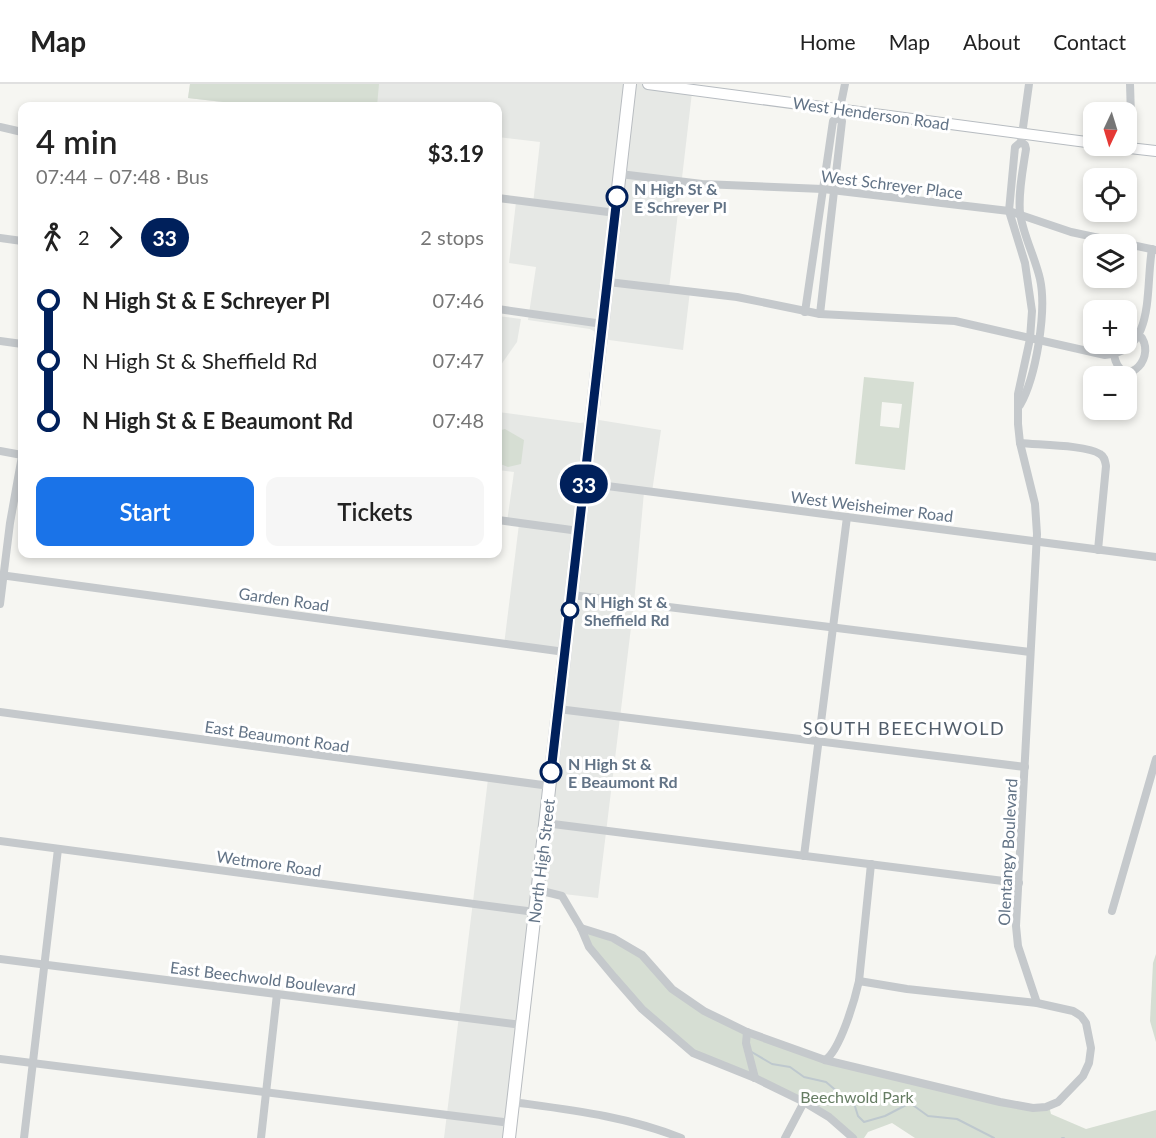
<!DOCTYPE html>
<html lang="en">
<head>
<meta charset="utf-8">
<style>
  :root { --surface:#fff; --page:#f6f6f6; --text:#222; --muted:#767676; --line:#e0e0e0; --accent:#1a73e8 }
  body { margin:0; font-family:Lato,sans-serif; background:var(--page); color:var(--text); height:100vh; display:flex; flex-direction:column; font-size:22px; white-space:nowrap }
  * { box-sizing:border-box; margin:0 }
  p { font-size:20px; color:var(--muted) }
  .icon { flex:none; width:33px; height:33px; fill:none; stroke:currentColor; stroke-width:2; stroke-linecap:round; stroke-linejoin:round }
  .map { position:relative; flex:1; overflow:hidden }
  .side { position:absolute; left:18px; top:18px; width:484px; height:456px; display:flex; flex-direction:column; background:var(--surface); border-radius:12px; box-shadow:0 3px 9px #0003 }
  .side>* { flex:none }
  .badge { padding:0 12px; border-radius:20px; font-size:21px; line-height:39px }
  .needle { width:39px; rotate:184deg }
  .tools { position:absolute; left:1083px; top:18px; display:grid; gap:12px }
  .tools a { display:grid; place-items:center; width:54px; height:54px; border-radius:12px; background:var(--surface); box-shadow:0 3px 9px #0003; font-size:30px }
  .map>.badge { position:absolute; translate:-50% -50%; box-shadow:0 0 0 3px #fff }
  .legs { display:flex; align-items:center; gap:9px; height:66px; padding:0 18px; font-size:20px }
  .legs p { margin-inline-start:auto }
  .head { display:flex; align-items:center; justify-content:space-between; height:102px; padding:0 18px }
  h1 { font-size:33px; font-weight:600; line-height:45px }
  .cta { display:flex; gap:12px; margin-top:auto; padding:12px 18px }
  .cta a { flex:1; height:69px; border-radius:12px; background:var(--accent); color:#fff; font-size:24px; font-weight:600; line-height:69px; text-align:center }
  .cta a+a { background:var(--page); color:var(--text) }
  ul { padding:0 18px; list-style:none }
  li { display:flex; align-items:center; gap:21px; height:60px; font-size:22px }
  li i { display:grid; place-items:center; width:9px; height:100%; margin:0 8px; background:currentColor }
  li i::after { content:''; width:15px; height:15px; margin:-8px; border:4px solid; border-radius:50%; background:var(--surface) }
  li p { margin-inline-start:auto }
  li:first-child i { background:linear-gradient(#0000 50%,currentColor 0) }
  li:last-child i { background:linear-gradient(currentColor 50%,#0000 0) }
  header { display:flex; align-items:center; gap:36px; box-sizing:border-box; height:84px; padding:0 30px; background:var(--surface); border-bottom:2px solid var(--line) }
  header strong { font-size:28px }
  nav { display:flex; gap:33px; margin-inline-start:auto; font-size:21px }
  .map>svg:first-child { display:block }
</style>
</head>
<body>
<header>
<strong>Map</strong>
<nav><a>Home</a><a>Map</a><a>About</a><a>Contact</a></nav>
</header>
<div class="map">
<svg width="1156" height="1054" viewBox="0 0 1156 1054">
  <rect width="100%" height="100%" fill="#f6f6f2"/>
  <!-- built -->
  <g fill="#e6e8e5">
    <path d="M190,0h503l-24,205 21,2 -7,59 -74,-10 -19,-11 -62,-9 8,-53 -27,-4 7,-61 17,2 7,-62 -42,-5v-31h-241l-69,-8z"/>
    <path d="M498,232l23,3 -4,23 -19,27z"/>
    <path d="M498,328l82,11 19,-3 62,10 -9,62h-8l-10,111 -36,295 -60,-7 -28,247h-66l44,-359 61,7 14,-134 -59,-7 15,-121 -12,-2 7,-50 -16,-2z"/>
  </g>
  <!-- green -->
  <g fill="#d6ded3" fill-rule="evenodd">
    <path d="M190,0h189l-2,22h-119l-70,-8z"/>
    <path d="M864,293l50,5 -9,88 -50,-6zM882,318l20,2 -3,24 -19,-2z"/>
    <path d="M505,345l19,11 -3,24 -13,3 -10,-4v-32z"/>
    <path d="M581,844l61,27 30,34 32,22 93,40 203,51 49,4 2,8 35,15 70,-19v28h-241l-23,-15 -24,9 -4,6h-11l-49,-36 -111,-49 -51,-44 -53,-62z"/>
    <path d="M1156,870v88l-6,-21 3,-58z"/>
  </g>
  <g fill="none" stroke-linecap="round" stroke-linejoin="round">
    <!-- stream -->
    <g stroke="#bec8ce" stroke-width="2">
      <path d="M750,967l22,13 18,3 14,10 22,5 13,11 10,3 4,4 5,16 6,6 21,-6 25,-13 18,13 29,3 37,19"/>
      <path d="M1062,1054h2"/>
    </g>
    <!-- secondary casing -->
    <g stroke="#b7bcc1" stroke-width="12">
      <g id="secondary">
        <path d="M648,0l446,59"/>
        <path d="M1112,62l44,5"/>
      </g>
    </g>
    <!-- primary casing -->
    <g stroke="#b8bcc0" stroke-width="14">
      <path id="primary" d="M509,1054l121,-1054"/>
    </g>
    <!-- street -->
    <g stroke="#c5c9cc" stroke-width="8">
      <path d="M1029,0l-8,58 -6,5 -6,64 16,52 7,48 -2,28 -12,55v30l2,19 15,61 2,30 -21,392 2,20 19,57"/>
      <path d="M1130,0l2,64"/>
      <path d="M0,43l22,5"/>
      <path d="M620,90l82,10 121,5 186,22 62,21 85,18"/>
      <path d="M498,114l118,15"/>
      <path d="M0,154l22,3"/>
      <path d="M608,198l129,15 83,17 135,7 150,34c51,-4 40,-65 47,-106"/>
      <path d="M498,225l105,15"/>
      <path d="M805,228l28,-191 5,-3 7,-34"/>
      <path d="M820,230l22,-193 -4,-3"/>
      <path d="M0,257l22,3"/>
      <path d="M1114,271c7,36 42,7 28,-17"/>
      <path d="M1020,321c16,-28 27,-94 20,-126 -5,-22 -17,-44 -20,-66 -2,-21 3,-44 6,-64l-1,-4 -4,-3"/>
      <path d="M1020,359c18,2 67,2 80,11 5,3 5,7 6,12l-8,84"/>
      <path d="M0,367l22,4"/>
      <path d="M584,399l572,74"/>
      <path d="M498,436l81,11"/>
      <path d="M0,491l565,77"/>
      <path d="M572,511l458,57"/>
      <path d="M0,520l10,-81 12,-67"/>
      <path d="M558,625l467,58"/>
      <path d="M0,628l550,74"/>
      <path d="M545,739l474,60"/>
      <path d="M0,757l535,71"/>
      <path d="M804,772l43,-339"/>
      <path d="M538,806l24,6 19,32 8,19 25,30 28,32 51,44 62,25 49,24 25,15 24,21"/>
      <path d="M1112,827l44,-152"/>
      <path d="M581,844l32,10 29,17 30,34 32,22 43,21 78,28 175,42 33,6 13,-1 12,-5 25,-26 6,-13 2,-15 -5,-25 -5,-7 -8,-5 -36,-8 -130,-14 -48,-8"/>
      <path d="M0,875l522,66"/>
      <path d="M747,948l-1,11 9,35"/>
      <path d="M0,975l511,64"/>
      <path d="M825,976c15,-9 30,-61 34,-79l12,-117"/>
      <path d="M513,1018c58,8 113,14 168,36"/>
      <path d="M24,1054l34,-289"/>
      <path d="M261,1054l16,-144"/>
      <path d="M785,1054l19,-36"/>
    </g>
    <!-- secondary -->
    <use href="#secondary" stroke="#fff" stroke-width="10"/>
    <!-- primary -->
    <use href="#primary" stroke="#fff" stroke-width="12"/>
  </g>
  <g fill="none" stroke-linecap="round" stroke-linejoin="round">
    <!-- line-1 casing -->
    <g stroke="#fff" stroke-width="14">
      <path id="line-1" d="M551,688l66,-575"/>
    </g>
    <!-- line-1 -->
    <use href="#line-1" stroke="#00205b" stroke-width="9"/>
  </g>
  <!-- markers -->
  <g fill="#fff" stroke="#00205b" stroke-width="3">
    <circle cx="617" cy="113" r="10"/>
    <circle cx="570" cy="526" r="8"/>
    <circle cx="551" cy="688" r="10"/>
  </g>
  <g text-anchor="middle" dominant-baseline="central" stroke-width="6" stroke-linejoin="round" paint-order="stroke">
    <!-- street labels -->
    <g font-size="16" fill="#627386" stroke="#fff">
      <text transform="translate(871 29) rotate(8)">West Henderson Road</text>
      <text transform="translate(892 100) rotate(7)">West Schreyer Place</text>
      <text transform="translate(872 422) rotate(7)">West Weisheimer Road</text>
      <text transform="translate(284 515) rotate(8)">Garden Road</text>
      <text transform="translate(277 652) rotate(8)">East Beaumont Road</text>
      <text transform="translate(1007 768) rotate(-87)">Olentangy Boulevard</text>
      <text transform="translate(541 777) rotate(-83)">North High Street</text>
      <text transform="translate(269 779) rotate(8)">Wetmore Road</text>
      <text transform="translate(263 894) rotate(7)">East Beechwold Boulevard</text>
    </g>
    <!-- stop labels -->
    <g font-size="16" font-weight="bold" fill="#627386" stroke="#fff" text-anchor="start">
      <text x="634" y="104">N High St &amp;<tspan x="634" dy="18">E Schreyer Pl</tspan></text>
      <text x="584" y="517">N High St &amp;<tspan x="584" dy="18">Sheffield Rd</tspan></text>
      <text x="568" y="679">N High St &amp;<tspan x="568" dy="18">E Beaumont Rd</tspan></text>
    </g>
    <!-- park labels -->
    <g font-size="16" fill="#657c62" stroke="#fff">
      <text x="857" y="1012">Beechwold Park</text>
    </g>
    <!-- neighbourhood labels -->
    <g font-size="18" letter-spacing="1.5" fill="#515d6a" stroke="#fff">
      <text x="904" y="644">SOUTH BEECHWOLD</text>
    </g>
  </g>
</svg>
<div class="tools">
<a><svg class="needle" viewBox="-14 -14 28 28"><path d="M0-13l5 13h-10z" fill="#e53935"/><path d="M0 13l5-13h-10z" fill="#767676"/></svg></a>
<a><svg class="icon" aria-label="locate" viewBox="0 0 24 24"><circle cx="12" cy="12" r="6"/><path d="M12 2v4M12 18v4M2 12h4M18 12h4"/></svg></a>
<a><svg class="icon" aria-label="layers" viewBox="0 0 24 24"><path d="M12 4l9 5-9 5-9-5zM3 14l9 5 9-5"/></svg></a>
<a>+</a>
<a>−</a>
</div>
<b class="badge" style="left:584px;top:400px;background:#00205b;color:#fff">33</b>
<section class="side">
<div class="head"><div><h1>4 min</h1><p>07:44 – 07:48 · Bus</p></div><b>$3.19</b></div>
<div class="legs"><svg class="icon" aria-label="walk" viewBox="0 0 24 24"><circle cx="13" cy="4" r="2"/><path d="M13 8l-2 6 4 7M11 14l-3 7M7 12l3-4h3l4 4"/></svg>2<svg class="icon" aria-label="forward" viewBox="0 0 24 24"><path d="M9 5l7 7-7 7"/></svg><b class="badge" style="background:#00205b;color:#fff">33</b><p>2 stops</p></div>
<ul>
<li><i style="color:#00205b"></i><b>N High St &amp; E Schreyer Pl</b><p>07:46</p></li>
<li><i style="color:#00205b"></i><span>N High St &amp; Sheffield Rd</span><p>07:47</p></li>
<li><i style="color:#00205b"></i><b>N High St &amp; E Beaumont Rd</b><p>07:48</p></li>
</ul>
<div class="cta"><a>Start</a><a>Tickets</a></div>
</section>
</div>
</body>
</html>
